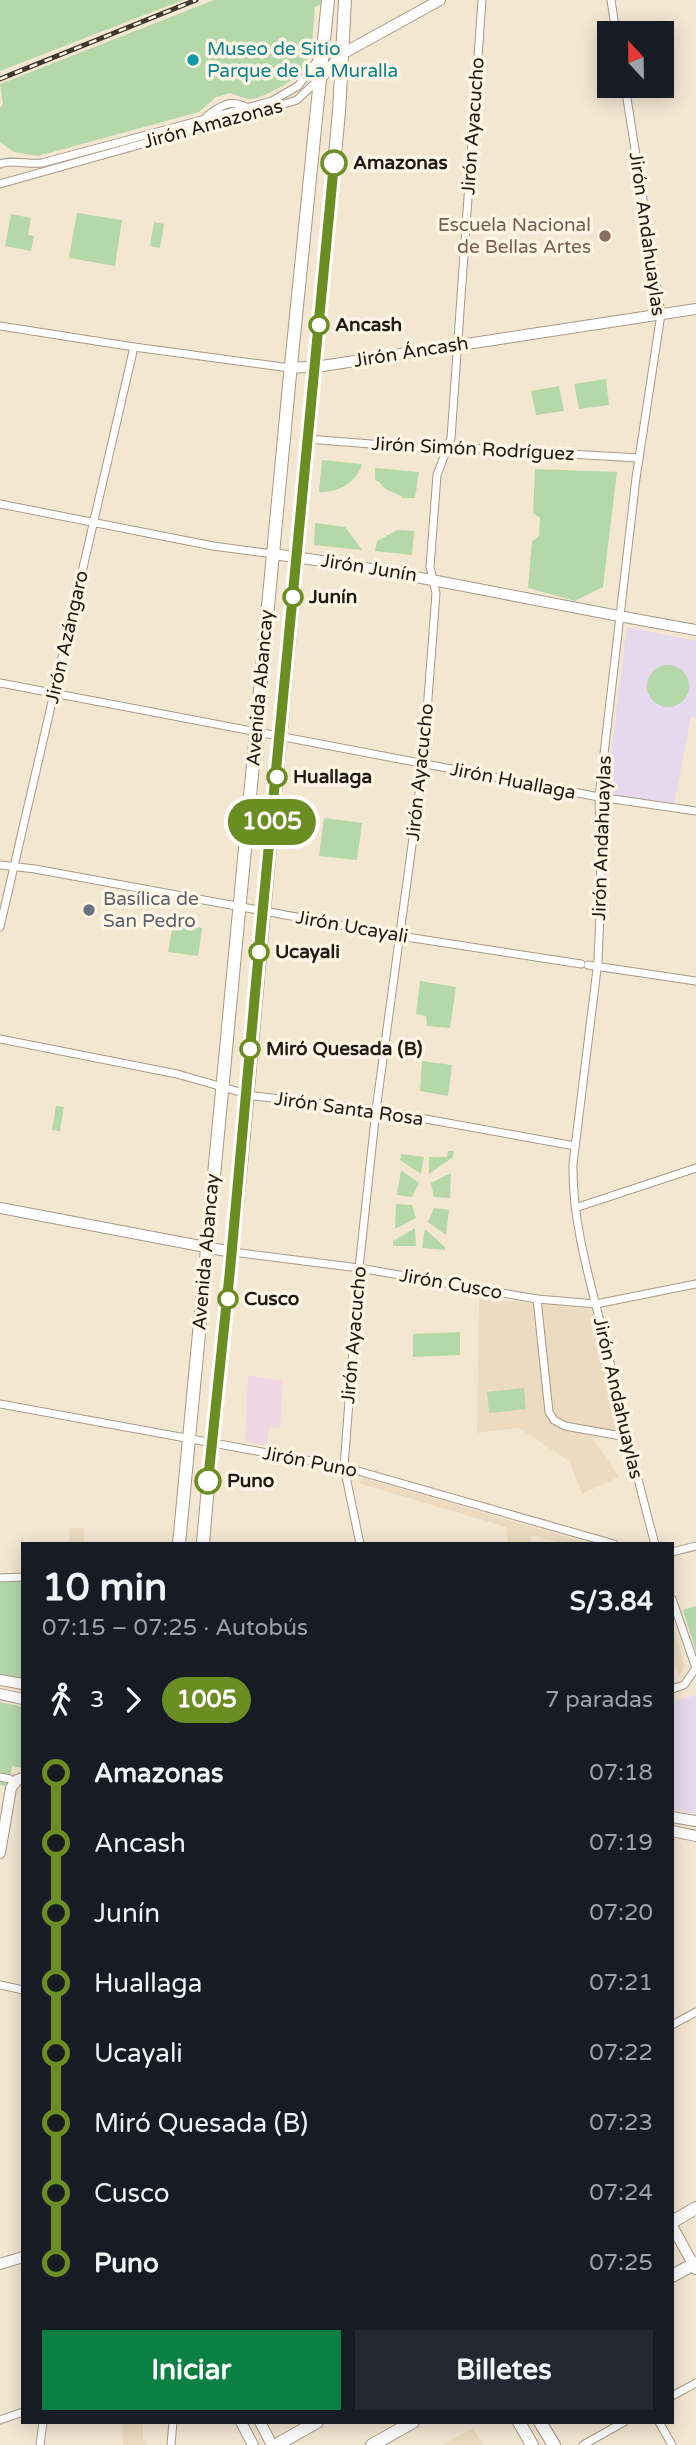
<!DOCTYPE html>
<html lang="es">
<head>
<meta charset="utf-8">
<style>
  :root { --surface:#171b24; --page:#242831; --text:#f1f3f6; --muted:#9ea1a6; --accent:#0b8043 }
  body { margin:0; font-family:"Varela Round",sans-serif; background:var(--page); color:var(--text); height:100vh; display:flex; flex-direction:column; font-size:26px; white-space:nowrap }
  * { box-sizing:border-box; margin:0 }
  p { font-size:23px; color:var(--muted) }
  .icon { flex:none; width:38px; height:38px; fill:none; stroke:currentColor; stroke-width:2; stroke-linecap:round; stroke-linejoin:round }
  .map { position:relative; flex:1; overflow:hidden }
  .details { position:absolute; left:21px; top:1542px; width:653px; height:882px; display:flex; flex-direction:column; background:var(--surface); border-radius:0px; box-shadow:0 4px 18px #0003 }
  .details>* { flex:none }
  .badge { padding:0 14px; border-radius:23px; font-size:24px; line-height:46px }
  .needle { width:46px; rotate:338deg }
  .fabs { position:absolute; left:597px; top:21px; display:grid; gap:14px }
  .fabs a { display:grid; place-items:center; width:77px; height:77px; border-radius:0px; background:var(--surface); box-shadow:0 4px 18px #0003; font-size:35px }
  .map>.badge { position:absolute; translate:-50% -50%; box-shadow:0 0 0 4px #fff }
  .legs { display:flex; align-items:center; gap:10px; height:77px; padding:0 21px; font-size:23px }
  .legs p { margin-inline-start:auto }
  .overview { display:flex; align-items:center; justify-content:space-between; height:119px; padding:0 21px }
  h1 { font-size:38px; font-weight:700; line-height:52px }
  .primary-button { display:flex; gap:14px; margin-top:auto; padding:14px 21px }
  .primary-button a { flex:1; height:80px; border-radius:0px; background:var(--accent); color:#fff; font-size:28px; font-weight:700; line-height:80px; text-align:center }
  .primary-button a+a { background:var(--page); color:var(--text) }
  ul { padding:0 21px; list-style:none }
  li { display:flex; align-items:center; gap:24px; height:70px; font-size:26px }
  li i { display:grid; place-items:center; width:10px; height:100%; margin:0 9px; background:currentColor }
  li i::after { content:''; width:18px; height:18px; margin:-9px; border:5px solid; border-radius:50%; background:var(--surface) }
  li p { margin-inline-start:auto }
  li:first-child i { background:linear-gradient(#0000 50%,currentColor 0) }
  li:last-child i { background:linear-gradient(currentColor 50%,#0000 0) }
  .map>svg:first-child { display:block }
</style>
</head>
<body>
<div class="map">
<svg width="696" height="2445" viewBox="0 0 696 2445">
  <rect width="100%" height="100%" fill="#f4e7d2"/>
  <!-- built -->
  <g fill="#ecdbc0">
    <path d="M479,1298l113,11 32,130 -33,-3 28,41 -37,17 -13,-33 -50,-33 -42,5z"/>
    <path d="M363,1478l225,65h-26l-31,-8v8h-23l-2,-16 -148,-44z"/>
    <path d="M69,1528h15v15h-14z"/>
    <path d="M672,1623l13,43 -6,10 -7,-23z"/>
    <path d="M122,2422h21v18l4,1 -1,4h-23z"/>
    <path d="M473,2428l10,17h-41z"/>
  </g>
  <!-- education -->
  <g fill="#e6d9ed">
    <path d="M627,627l69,14v76h-5l-17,87 -68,-11z"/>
    <path d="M696,1695v119l-24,-5v-107z"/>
  </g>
  <!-- medical -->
  <path fill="#efd7e3" d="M248,1375l35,6 -3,47 -10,-1 -4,19 -21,-5z"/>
  <!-- green -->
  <g fill="#b4d8a9">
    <path d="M0,0h183l-183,71z"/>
    <path d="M214,0h114l-13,7c-4,43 0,65 -44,85 -19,9 -21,9 -41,1l-14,4 -17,15 -161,44 -24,-4 -14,-10v-34l3,-4 -3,-20z"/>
    <path d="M77,213l45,7 -7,46 -46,-8z"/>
    <path d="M11,214l20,4 -3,17 6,1 -3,15 -26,-5z"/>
    <path d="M154,222l10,2 -4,24 -10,-2z"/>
    <path d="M606,379l3,26 -30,4 -5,-25z"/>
    <path d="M559,386l5,25 -28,4 -5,-24z"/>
    <path d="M322,460l40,4c-5,19 -25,29 -43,28z"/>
    <path d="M375,468l44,4 -4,26h-12c-6,-6 -12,-5 -17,-9 -5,-4 -5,-7 -11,-9z"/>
    <path d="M535,469l82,3 -14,115 -28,14 -47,-13 4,-46 7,-6 1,-18 -7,-5z"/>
    <path d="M315,523l30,4 17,23 -48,-5z"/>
    <path d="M397,530l17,1 -2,24 -37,-4 2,-10z"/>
    <circle cx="668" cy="686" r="21"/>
    <path d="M324,818l38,5 -5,37 -38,-4z"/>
    <path d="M173,924l29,4 -4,28 -30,-4z"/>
    <path d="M420,981l36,6 -6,41 -23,-2 -1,-10 -10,-2z"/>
    <path d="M422,1061l30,4 -4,31 -28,-5z"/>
    <path d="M56,1106l8,1 -4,24 -8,-1z"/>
    <path d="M448,1151h6l-1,6 -24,17v-17h18z"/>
    <path d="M401,1154l23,3 -3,17 -21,-14z"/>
    <path d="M401,1170l18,13 -7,14 -15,-2z"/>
    <path d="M451,1173l-1,25 -16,-1 -3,-14z"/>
    <path d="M396,1204l16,1 4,13 -21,11z"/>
    <path d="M434,1208l15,2 -3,25 -18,-13z"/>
    <path d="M415,1228l1,18h-23v-5z"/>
    <path d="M425,1229l20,18v3l-23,-2z"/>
    <path d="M460,1332v23l-47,2v-23z"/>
    <path d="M524,1388l2,21 -37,4 -2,-21z"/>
    <path d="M17,1581l6,1v97l-23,-5v-92z"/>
    <path d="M696,1606v46l-13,-42z"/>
    <path d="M0,1702l23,5v61l-11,-2 -3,18 -3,2 -6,-1z"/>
  </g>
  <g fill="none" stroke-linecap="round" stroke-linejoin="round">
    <!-- street casing -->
    <g stroke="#a69a86" stroke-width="9">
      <g id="street">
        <path d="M611,0l5,33"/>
        <path d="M625,86l36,228 -25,164 -37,319 2,91 -3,73 -25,203c-1,58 17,117 31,173 16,69 32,138 51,207"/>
        <path d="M207,116c13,-10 23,-17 39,-9"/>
        <path d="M0,164c12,-5 28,1 42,-1l230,-62 26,-15 21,-28"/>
        <path d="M0,184l291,-82 6,-2 22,-21"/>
        <path d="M0,326l134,21 156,21"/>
        <path d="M307,439l128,10 13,-2 191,11"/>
        <path d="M0,504l213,42 60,8"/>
        <path d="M0,683l599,114 97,14"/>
        <path d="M0,865l35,4 365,67 181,28"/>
        <path d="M0,927l134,-580"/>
        <path d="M588,965l108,16"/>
        <path d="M0,1039l177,35 77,22 122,14 199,36"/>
        <path d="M575,1208l121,-40"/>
        <path d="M232,1252l127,16 178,31 59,5 100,-20"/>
        <path d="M537,1299l12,113 5,8 11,6 62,11"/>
        <path d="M0,1404l344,63 270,77"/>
        <path d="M360,1544l-16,-77 15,-199 17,-158 47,-346 13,-171 -6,-26 7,-92 14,-37 31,-438"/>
        <path d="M672,1552l24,-6"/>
        <path d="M0,1578l23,-1"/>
        <path d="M672,1599l24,69 -12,17 -12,4"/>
        <path d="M0,1777l10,2 4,4"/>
        <path d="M0,1985l23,5"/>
        <path d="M672,2025l24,-13"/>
        <path d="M672,2396l24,-13"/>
        <path d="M0,2420l23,-8"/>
        <path d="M659,2422l13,23"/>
        <path d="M40,2445l3,-23"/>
        <path d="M171,2445l2,-23"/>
        <path d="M583,2445l41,-23"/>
      </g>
    </g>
    <!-- secondary casing -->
    <g stroke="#a69a86" stroke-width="12">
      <g id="secondary">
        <path d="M320,79l22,-25 98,-54"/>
        <path d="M290,368l32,-2 374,-57"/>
        <path d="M273,554c142,19 282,52 423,76"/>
        <path d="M0,1208l232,44"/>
        <path d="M0,1680l23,4"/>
        <path d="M0,1694l23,5"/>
        <path d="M672,1817l24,4"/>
        <path d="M672,1831l24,5"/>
        <path d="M0,1853l11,-65 6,-8 6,-2"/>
        <path d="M672,2226l24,43"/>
        <path d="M0,2264l23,-7"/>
        <path d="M241,2422l12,23"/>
        <path d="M260,2422l12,23"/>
      </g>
    </g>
    <!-- primary casing -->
    <g stroke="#a69a86" stroke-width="14">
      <g id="primary">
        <path d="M179,1544l110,-1159 39,-385"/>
        <path d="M203,1544c11,-137 28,-274 41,-410 30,-341 63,-682 95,-1022l6,-112"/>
        <path d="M672,2222l24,-14"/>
        <path d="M672,2276l24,-13"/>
        <path d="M519,2422l13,23"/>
        <path d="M540,2422l14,23"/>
        <path d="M276,2445l41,-23"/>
        <path d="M372,2445l41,-23"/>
      </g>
    </g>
    <!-- street -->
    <use href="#street" stroke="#fff" stroke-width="7"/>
    <!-- secondary -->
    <use href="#secondary" stroke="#fff" stroke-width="10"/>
    <!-- primary -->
    <use href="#primary" stroke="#fff" stroke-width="12"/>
    <!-- rail casing -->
    <g stroke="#3e382f" stroke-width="5">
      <path id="rail" d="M0,79l196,-79"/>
    </g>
    <!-- rail -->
    <use href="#rail" stroke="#fff5e4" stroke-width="2.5" stroke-dasharray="8" stroke-linecap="butt"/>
  </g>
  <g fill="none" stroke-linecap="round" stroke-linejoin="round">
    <!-- line-1 casing -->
    <g stroke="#fff" stroke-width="16">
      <path id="line-1" d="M208,1481l22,-211 31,-342 73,-765"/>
    </g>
    <!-- line-1 -->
    <use href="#line-1" stroke="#6b8e23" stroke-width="10"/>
  </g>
  <!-- markers -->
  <circle fill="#0f9aa8" stroke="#fff5e4" stroke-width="2.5" cx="193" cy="60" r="7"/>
  <g fill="#fff" stroke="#6b8e23" stroke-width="3.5">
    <circle cx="334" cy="163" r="12"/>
    <circle cx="319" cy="325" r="9"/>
    <circle cx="293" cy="597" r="9"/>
    <circle cx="277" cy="777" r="9"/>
    <circle cx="259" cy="952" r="9"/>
    <circle cx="250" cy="1049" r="9"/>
    <circle cx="228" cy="1299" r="9"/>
    <circle cx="208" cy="1481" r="12"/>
  </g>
  <circle fill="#8d6e63" stroke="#fff5e4" stroke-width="2.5" cx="605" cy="236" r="7"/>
  <circle fill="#6b7280" stroke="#fff5e4" stroke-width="2.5" cx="89" cy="910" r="7"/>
  <g text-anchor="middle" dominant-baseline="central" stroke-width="7" stroke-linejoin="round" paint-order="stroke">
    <!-- culture labels -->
    <g font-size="19" fill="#0d838f" stroke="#fff5e4" text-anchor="start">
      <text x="207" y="49">Museo de Sitio<tspan x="207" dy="22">Parque de La Muralla</tspan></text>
    </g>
    <!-- street labels -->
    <g font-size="19" fill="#1f1a13" stroke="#fff5e4">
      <text transform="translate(213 124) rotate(-15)">Jirón Amazonas</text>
      <text transform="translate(473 126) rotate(-86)">Jirón Ayacucho</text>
      <text transform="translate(647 234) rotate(82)">Jirón Andahuaylas</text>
      <text transform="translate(411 352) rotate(-9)">Jirón Áncash</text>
      <text transform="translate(473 449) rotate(3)">Jirón Simón Rodríguez</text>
      <text transform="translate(369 568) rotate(9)">Jirón Junín</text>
      <text transform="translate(67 637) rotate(-77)">Jirón Azángaro</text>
      <text transform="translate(260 688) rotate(-85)">Avenida Abancay</text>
      <text transform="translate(420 772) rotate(-84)">Jirón Ayacucho</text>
      <text transform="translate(513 781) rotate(11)">Jirón Huallaga</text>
      <text transform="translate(602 838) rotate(-88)">Jirón Andahuaylas</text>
      <text transform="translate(352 927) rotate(10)">Jirón Ucayali</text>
      <text transform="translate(349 1109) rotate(8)">Jirón Santa Rosa</text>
      <text transform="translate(206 1252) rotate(-85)">Avenida Abancay</text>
      <text transform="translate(451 1284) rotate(10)">Jirón Cusco</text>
      <text transform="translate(354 1335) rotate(-85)">Jirón Ayacucho</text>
      <text transform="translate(618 1398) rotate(77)">Jirón Andahuaylas</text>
      <text transform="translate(310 1462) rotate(11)">Jirón Puno</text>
    </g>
    <!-- stop labels -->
    <g font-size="19" font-weight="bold" fill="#1f1a13" stroke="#fff5e4" text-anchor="start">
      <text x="353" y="163">Amazonas</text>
      <text x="335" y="325">Ancash</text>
      <text x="309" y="597">Junín</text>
      <text x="293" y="777">Huallaga</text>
      <text x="275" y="952">Ucayali</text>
      <text x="266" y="1049">Miró Quesada (B)</text>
      <text x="244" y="1299">Cusco</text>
      <text x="227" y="1481">Puno</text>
    </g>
    <!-- education labels -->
    <g font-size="19" fill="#785e54" stroke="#fff5e4" text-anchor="end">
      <text x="591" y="225">Escuela Nacional<tspan x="591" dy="22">de Bellas Artes</tspan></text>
    </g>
    <!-- worship labels -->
    <g font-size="19" fill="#5b616d" stroke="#fff5e4" text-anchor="start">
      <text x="103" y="899">Basílica de<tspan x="103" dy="22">San Pedro</tspan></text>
    </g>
  </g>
</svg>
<div class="fabs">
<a><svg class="needle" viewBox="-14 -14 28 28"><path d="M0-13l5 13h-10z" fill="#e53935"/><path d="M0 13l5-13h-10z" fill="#9ea1a6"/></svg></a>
</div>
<b class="badge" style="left:272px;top:822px;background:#6b8e23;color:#fff">1005</b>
<section class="details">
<div class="overview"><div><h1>10 min</h1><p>07:15 – 07:25 · Autobús</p></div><b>S/3.84</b></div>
<div class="legs"><svg class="icon" aria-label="walk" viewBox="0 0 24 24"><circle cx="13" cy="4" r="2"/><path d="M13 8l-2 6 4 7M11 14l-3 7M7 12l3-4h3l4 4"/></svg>3<svg class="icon" aria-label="forward" viewBox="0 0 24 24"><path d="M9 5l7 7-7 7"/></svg><b class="badge" style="background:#6b8e23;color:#fff">1005</b><p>7 paradas</p></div>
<ul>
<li><i style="color:#6b8e23"></i><b>Amazonas</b><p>07:18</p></li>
<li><i style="color:#6b8e23"></i><span>Ancash</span><p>07:19</p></li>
<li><i style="color:#6b8e23"></i><span>Junín</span><p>07:20</p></li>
<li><i style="color:#6b8e23"></i><span>Huallaga</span><p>07:21</p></li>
<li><i style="color:#6b8e23"></i><span>Ucayali</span><p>07:22</p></li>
<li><i style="color:#6b8e23"></i><span>Miró Quesada (B)</span><p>07:23</p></li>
<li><i style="color:#6b8e23"></i><span>Cusco</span><p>07:24</p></li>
<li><i style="color:#6b8e23"></i><b>Puno</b><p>07:25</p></li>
</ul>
<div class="primary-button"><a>Iniciar</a><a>Billetes</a></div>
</section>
</div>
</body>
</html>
